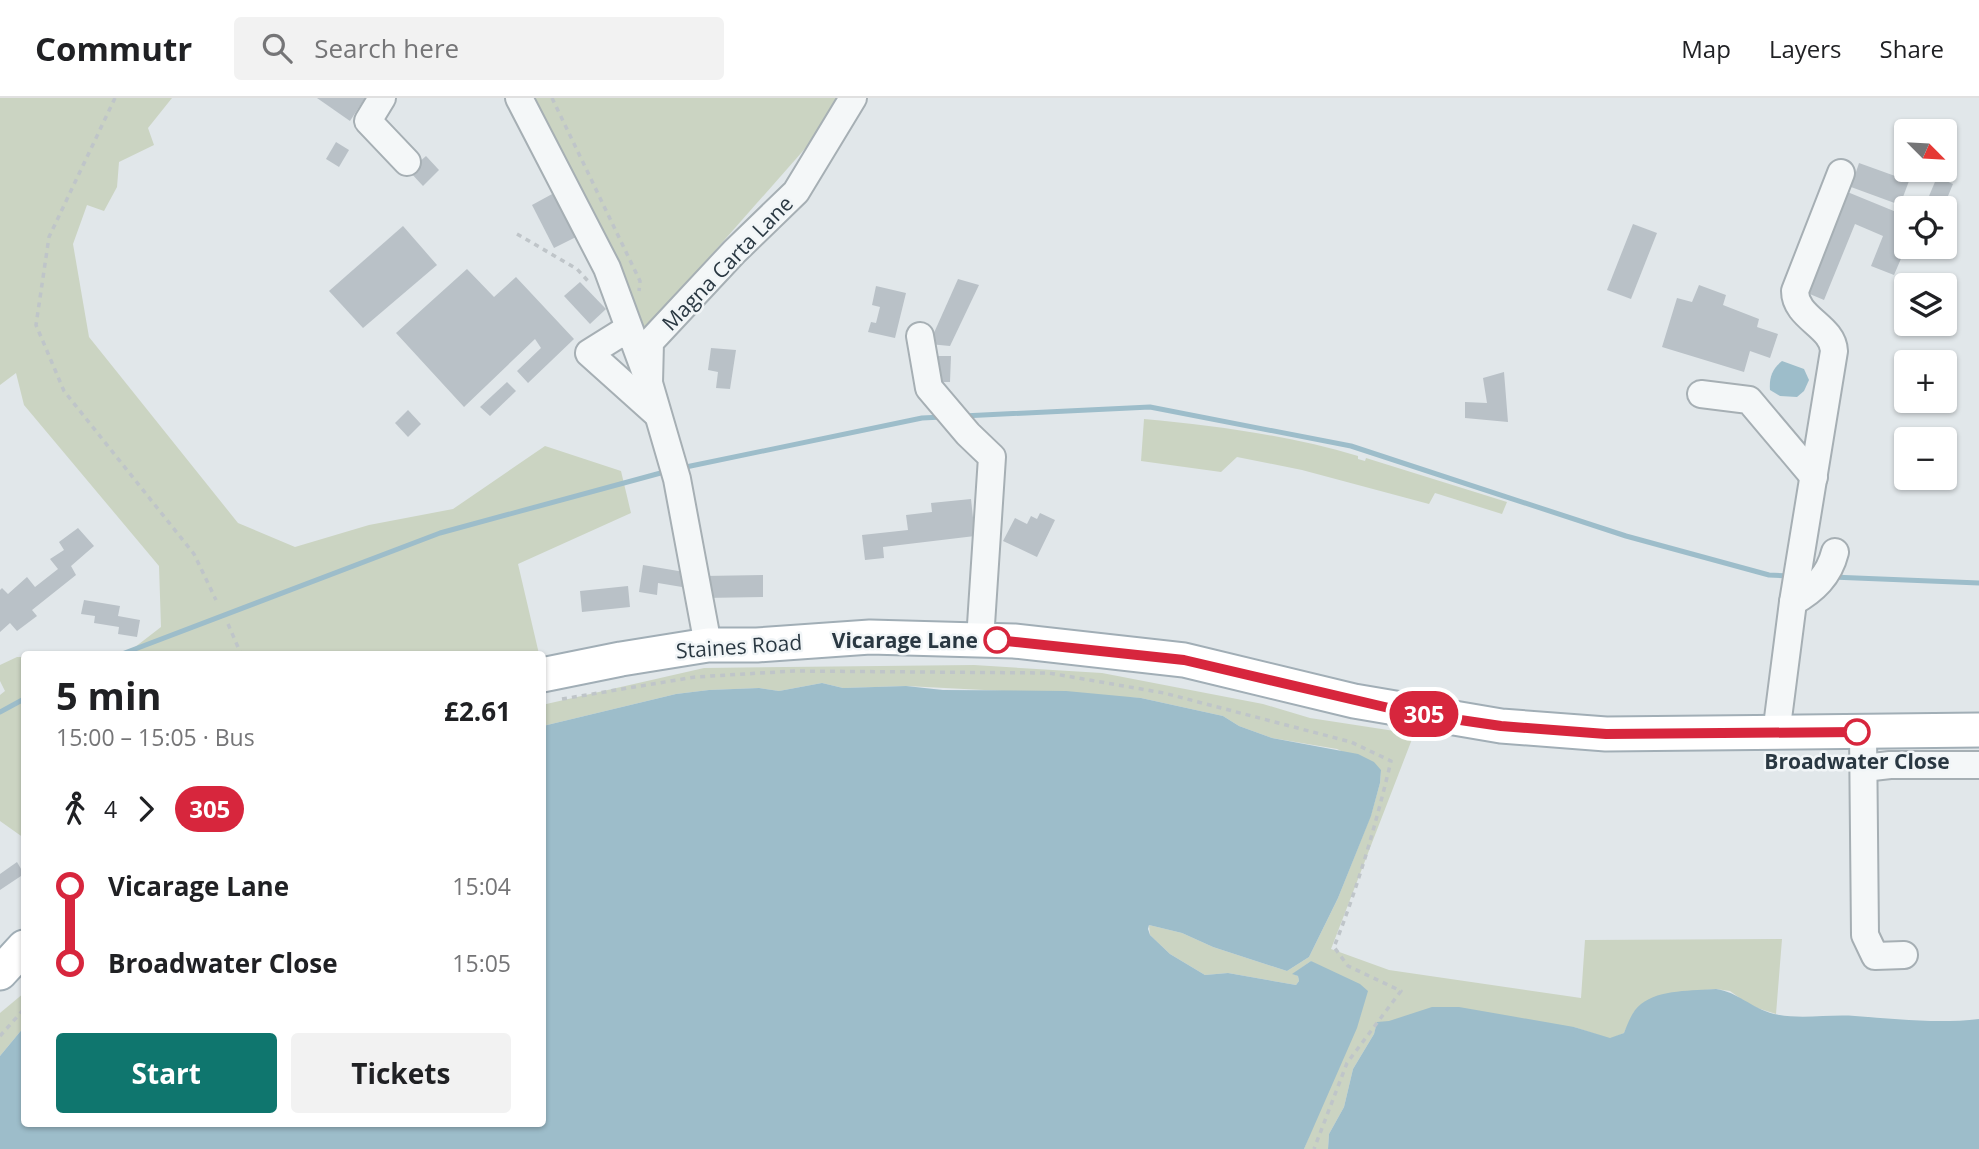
<!DOCTYPE html>
<html lang="en">
<head>
<meta charset="utf-8">
<style>
  :root { --surface:#fff; --page:#f2f2f2; --text:#202124; --muted:#757577; --line:#e0e0e0; --accent:#0f766e }
  body { margin:0; font-family:"Open Sans",sans-serif; background:var(--page); color:var(--text); height:100vh; display:flex; flex-direction:column; font-size:26px; white-space:nowrap }
  * { box-sizing:border-box; margin:0 }
  p { font-size:23px; color:var(--muted) }
  .icon { flex:none; width:38px; height:38px; fill:none; stroke:currentColor; stroke-width:2; stroke-linecap:round; stroke-linejoin:round }
  .map { position:relative; flex:1; overflow:hidden }
  .drawer { position:absolute; left:21px; top:553px; width:525px; height:476px; display:flex; flex-direction:column; background:var(--surface); border-radius:7px; box-shadow:0 2px 5px #0004 }
  .drawer>* { flex:none }
  .badge { padding:0 14px; border-radius:23px; font-size:24px; line-height:46px }
  .needle { width:46px; rotate:114deg }
  .buttons { position:absolute; left:1894px; top:21px; display:grid; gap:14px }
  .buttons a { display:grid; place-items:center; width:63px; height:63px; border-radius:7px; background:var(--surface); box-shadow:0 2px 5px #0004; font-size:35px }
  .map>.badge { position:absolute; translate:-50% -50%; box-shadow:0 0 0 4px #fff }
  .legs { display:flex; align-items:center; gap:10px; height:77px; padding:0 35px; font-size:23px }
  .legs p { margin-inline-start:auto }
  .head { display:flex; align-items:center; justify-content:space-between; height:119px; padding:0 35px }
  h1 { font-size:38px; font-weight:700; line-height:52px }
  .cta { display:flex; gap:14px; margin-top:auto; padding:14px 35px }
  .cta a { flex:1; height:80px; border-radius:7px; background:var(--accent); color:#fff; font-size:28px; font-weight:700; line-height:80px; text-align:center }
  .cta a+a { background:var(--page); color:var(--text) }
  ul { padding:0 35px; list-style:none }
  li { display:flex; align-items:center; gap:24px; height:77px; font-size:26px }
  li i { display:grid; place-items:center; width:10px; height:100%; margin:0 9px; background:currentColor }
  li i::after { content:''; width:18px; height:18px; margin:-9px; border:5px solid; border-radius:50%; background:var(--surface) }
  li p { margin-inline-start:auto }
  li:first-child i { background:linear-gradient(#0000 50%,currentColor 0) }
  li:last-child i { background:linear-gradient(currentColor 50%,#0000 0) }
  header { display:flex; align-items:center; gap:42px; box-sizing:border-box; height:98px; padding:0 35px; background:var(--surface); border-bottom:2px solid var(--line) }
  header strong { font-size:33px }
  nav { display:flex; gap:38px; margin-inline-start:auto; font-size:24px }
  .search { width:490px; height:63px; background:var(--page); display:flex; align-items:center; gap:18px; box-sizing:border-box; padding:0 24px; border-radius:7px; color:var(--muted); font-size:26px }
  .map>svg:first-child { display:block }
</style>
</head>
<body>
<header>
<strong>Commutr</strong>
<div class="search"><svg class="icon" aria-label="search" viewBox="0 0 24 24"><circle cx="10" cy="10" r="6"/><path d="M15 15l6 6"/></svg>Search here</div>
<nav><a>Map</a><a>Layers</a><a>Share</a></nav>
</header>
<div class="map">
<svg width="1979" height="1051" viewBox="0 0 1979 1051">
  <rect width="100%" height="100%" fill="#e1e7ea"/>
  <!-- green -->
  <g fill="#cbd4c2">
    <path d="M0,0h172l-24,30 6,17 -35,17 -2,25 -13,24 -17,-6 -14,39 16,93 149,186 57,24 74,-22 84,-16 92,-63 76,25 10,42 -113,51 21,90h-413l35,-27 -2,-61 -135,-161 -8,-32 -16,12z"/>
    <path d="M527,0h314l-17,29 -185,210z"/>
    <path d="M1144,321c73,7 144,16 214,37v3l7,2 1,-3 141,44 -5,12 -67,-21 -6,11 -127,-34 -65,-13 -16,15 -80,-11z"/>
    <path d="M17,559h7v181l-24,-17v-126l5,-4 -5,-10v-16z"/>
    <path d="M974,567l128,8 161,31 47,14 104,16 -83,215 58,21 192,28 4,-58 197,-1 -6,75 -25,-8 -21,-15 -14,-2 -45,4 -37,19 -10,21 -14,6 -36,-12 -197,-4 -3,11 -21,35 -9,38 -15,27 -1,15h-24l20,-50 -6,-132 -7,-6 -18,13 5,2 1,5 -3,4 -68,-12 -23,2 -35,-21 -20,-19 -1,-10 33,8 31,14 74,24 22,-14 29,-59 33,-83 9,-32 1,-13 -44,-21 -65,-11 -33,-12 -16,-10 -82,-18 -235,-12 -63,2 -21,-5 -43,8 -20,-3 -50,2 -33,4 -133,32 -1,-21 162,-37z"/>
    <path d="M24,895v34l-24,29v-43z"/>
  </g>
  <!-- water -->
  <g fill="#9dbdca">
    <path d="M1782,263l22,8 5,11 -5,11 -7,6 -17,-1 -10,-6c-1,-12 2,-21 12,-29z"/>
    <path d="M822,585l21,5 63,-2 37,4 123,1 75,7 82,18 16,10 33,12 86,16 16,8 7,8 -1,13 -9,33 -33,82 -29,59 -22,14 -74,-24 -31,-14 -33,-8 -1,4 2,6 20,19 35,21 23,-2 68,12 3,-4 -1,-5 -6,-2 19,-13 49,23 8,7 -11,37 -53,121h-1304v-93l24,-29v97h518l1,-398 133,-32 33,-4 50,-2 20,3z"/>
    <path d="M1716,891c22,3 35,19 58,25 27,6 54,0 81,2 42,3 82,8 124,3v130h-651l1,-15 15,-27 9,-38 21,-35 3,-12 12,-1 43,-14h27l115,20 36,11 14,-5c4,-10 8,-22 17,-29 19,-15 52,-13 75,-15z"/>
  </g>
  <g fill="none" stroke-linecap="round" stroke-linejoin="round">
    <!-- stream -->
    <g stroke="#9dbdca" stroke-width="5">
      <path d="M963,318l187,-9 201,39 275,90 143,39 21,1"/>
      <path d="M681,370l241,-50 20,-1"/>
      <path d="M1832,479l147,6"/>
      <path d="M122,556l318,-121 228,-62"/>
      <path d="M0,614l24,-13"/>
    </g>
  </g>
  <!-- building -->
  <g fill="#b9c1c7">
    <path d="M317,0h48l-15,23z"/>
    <path d="M336,44l13,8 -10,17 -13,-8z"/>
    <path d="M426,58l13,14 -16,16 -14,-15z"/>
    <path d="M1859,65l50,18 -9,24 -49,-18z"/>
    <path d="M1937,79l16,7 -10,24h-19z"/>
    <path d="M1845,93l61,25v31l-12,28 -23,-9 12,-30 -28,-12 -31,76 -19,-8z"/>
    <path d="M554,95l22,44 -22,11 -22,-43z"/>
    <path d="M1633,126l24,9 -26,66 -24,-9z"/>
    <path d="M403,128l34,39 -74,63 -34,-37z"/>
    <path d="M467,171l27,28 22,-20 58,62 -46,44 -11,-12 24,-23 -6,-9 -71,68 -68,-74z"/>
    <path d="M958,181l21,6 -29,61 -21,-2z"/>
    <path d="M580,184l26,27 -16,15 -26,-28z"/>
    <path d="M1699,187l27,10 -3,10 36,14 -2,8 21,7 -8,24 -20,-7 -6,21 -82,-25 15,-49 15,4z"/>
    <path d="M876,188l30,7 -11,45 -27,-6 3,-10 5,1 4,-16 -8,-2z"/>
    <path d="M711,250l25,2 -6,39 -14,-1 2,-16 -10,-2z"/>
    <path d="M934,258h17l-1,26h-16z"/>
    <path d="M1504,274l4,50 -43,-4v-16l22,1 -4,-25z"/>
    <path d="M507,284l9,9 -26,25 -10,-9z"/>
    <path d="M408,312l13,14 -13,13 -13,-14z"/>
    <path d="M971,401l4,37 -92,11 1,11 -19,2 -3,-25 46,-5 -2,-15 26,-3 -1,-9z"/>
    <path d="M1040,415l15,7 -18,37 -34,-16 12,-23 12,6 4,-8 6,3z"/>
    <path d="M78,430l16,18 -23,20 5,9 -44,35 5,6 -20,15 -7,-8 -10,9v-42l2,-2 6,6 19,-17 8,10 23,-18 -8,-10 14,-9 -5,-8z"/>
    <path d="M643,467l47,8 -2,15 -30,-5 -1,12 -18,-3z"/>
    <path d="M763,477v22l-59,1v-22z"/>
    <path d="M628,488l2,21 -48,5 -2,-21z"/>
    <path d="M84,502l36,6 -2,10 22,4 -3,17 -19,-3 1,-7 -25,-4 1,-7 -14,-2z"/>
    <path d="M17,764l7,12 -24,16v-16z"/>
  </g>
  <g fill="none" stroke-linecap="round" stroke-linejoin="round">
    <!-- minor casing -->
    <g stroke="#a6afb4" stroke-width="30">
      <g id="minor">
        <path d="M382,0l-14,23 39,41"/>
        <path d="M519,0l88,170 38,103"/>
        <path d="M920,238l9,52 39,46 24,23 -12,183"/>
        <path d="M632,240l-11,-5 -32,20 68,61"/>
        <path d="M1701,296l48,6 65,77"/>
        <path d="M1793,504c21,-12 36,-26 42,-50"/>
        <path d="M708,547l-31,-166 -28,-96 1,-41 84,-90 62,-60 57,-94"/>
        <path d="M1863,634l2,203 10,21 29,-1"/>
        <path d="M1776,636l17,-132 41,-251c-1,-25 -39,-33 -39,-60l46,-118"/>
        <path d="M1864,670l26,-3h89"/>
      </g>
    </g>
    <!-- major casing -->
    <g stroke="#a1aeb6" stroke-width="37">
      <g id="major">
        <path d="M542,577l79,-16 87,-14h49l113,-8 144,4 170,19 170,41 147,25 105,8 373,-4"/>
        <path d="M0,875l24,-26"/>
      </g>
    </g>
    <!-- path -->
    <g stroke="#bfc5c9" stroke-width="3.5" stroke-dasharray="5 5" stroke-linecap="butt">
      <path d="M115,0l-66,139 -13,88 28,66 130,163 22,46"/>
      <path d="M552,0l88,183 -1,10"/>
      <path d="M517,136l60,35 11,12"/>
      <path d="M228,526l13,30"/>
      <path d="M562,601l133,-22 99,-6 255,2 115,20 187,49 40,19c-15,63 -33,126 -57,186l14,19 53,25 -54,72 -33,86"/>
      <path d="M0,938l24,-27"/>
    </g>
    <!-- minor -->
    <use href="#minor" stroke="#f4f7f8" stroke-width="26"/>
    <!-- major -->
    <use href="#major" stroke="#fff" stroke-width="33"/>
  </g>
  <g fill="none" stroke-linecap="round" stroke-linejoin="round">
    <!-- line-1 casing -->
    <g stroke="#fff" stroke-width="16">
      <path id="line-1" d="M997,542l187,20 222,52 95,14 105,8 251,-2"/>
    </g>
    <!-- line-1 -->
    <use href="#line-1" stroke="#d7263d" stroke-width="10"/>
  </g>
  <!-- markers -->
  <g fill="#fff" stroke="#d7263d" stroke-width="3.5">
    <circle cx="997" cy="542" r="12"/>
    <circle cx="1857" cy="634" r="12"/>
  </g>
  <g text-anchor="middle" dominant-baseline="central" stroke-width="5" stroke-linejoin="round" paint-order="stroke">
    <!-- street labels -->
    <g font-size="21" fill="#2a3842" stroke="#f1f5f7">
      <text transform="translate(727 165) rotate(-46)">Magna Carta Lane</text>
      <text transform="translate(739 548) rotate(-4)">Staines Road</text>
    </g>
    <!-- stop labels -->
    <g font-size="21" font-weight="bold" fill="#2a3842" stroke="#f1f5f7" text-anchor="end">
      <text x="978" y="542">Vicarage Lane</text>
      <text x="1857" y="663" text-anchor="middle">Broadwater Close</text>
    </g>
  </g>
</svg>
<div class="buttons">
<a><svg class="needle" viewBox="-14 -14 28 28"><path d="M0-13l5 13h-10z" fill="#e53935"/><path d="M0 13l5-13h-10z" fill="#757577"/></svg></a>
<a><svg class="icon" aria-label="locate" viewBox="0 0 24 24"><circle cx="12" cy="12" r="6"/><path d="M12 2v4M12 18v4M2 12h4M18 12h4"/></svg></a>
<a><svg class="icon" aria-label="layers" viewBox="0 0 24 24"><path d="M12 4l9 5-9 5-9-5zM3 14l9 5 9-5"/></svg></a>
<a>+</a>
<a>−</a>
</div>
<b class="badge" style="left:1424px;top:616px;background:#d7263d;color:#fff">305</b>
<section class="drawer">
<div class="head"><div><h1>5 min</h1><p>15:00 – 15:05 · Bus</p></div><b>£2.61</b></div>
<div class="legs"><svg class="icon" aria-label="walk" viewBox="0 0 24 24"><circle cx="13" cy="4" r="2"/><path d="M13 8l-2 6 4 7M11 14l-3 7M7 12l3-4h3l4 4"/></svg>4<svg class="icon" aria-label="forward" viewBox="0 0 24 24"><path d="M9 5l7 7-7 7"/></svg><b class="badge" style="background:#d7263d;color:#fff">305</b></div>
<ul>
<li><i style="color:#d7263d"></i><b>Vicarage Lane</b><p>15:04</p></li>
<li><i style="color:#d7263d"></i><b>Broadwater Close</b><p>15:05</p></li>
</ul>
<div class="cta"><a>Start</a><a>Tickets</a></div>
</section>
</div>
</body>
</html>
